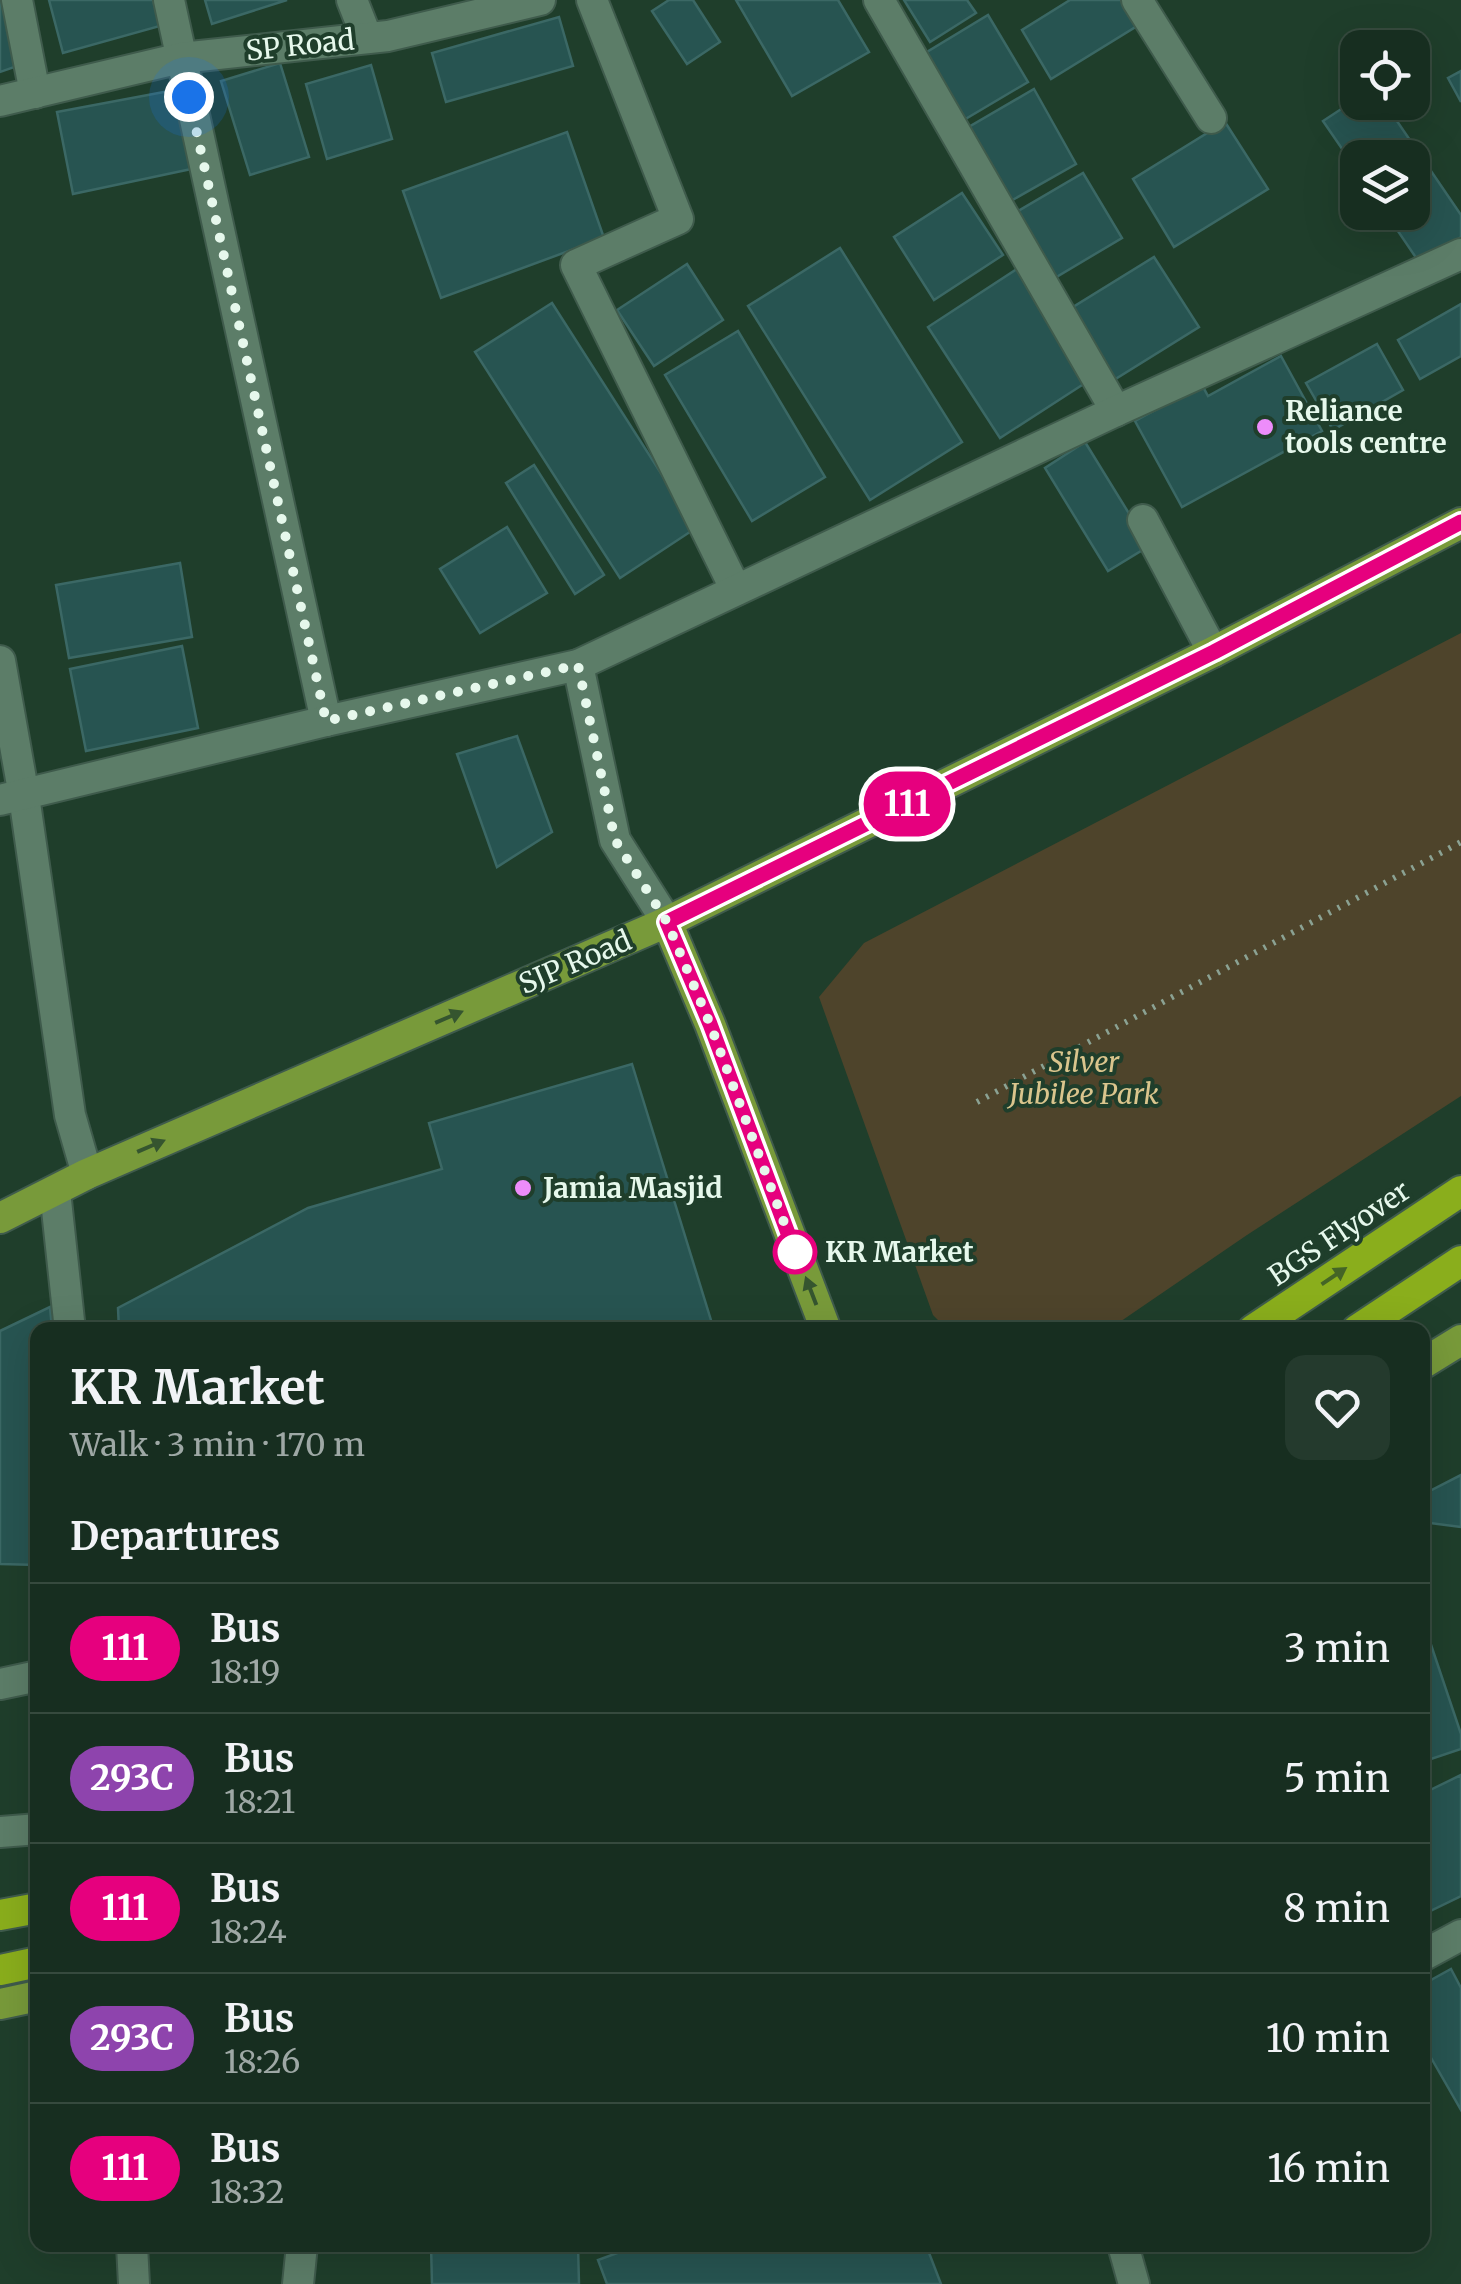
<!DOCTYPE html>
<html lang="en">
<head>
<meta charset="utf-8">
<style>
  :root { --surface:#172e20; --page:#243a2d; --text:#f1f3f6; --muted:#9ea8a5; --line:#364a3e }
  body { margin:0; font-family:Merriweather,serif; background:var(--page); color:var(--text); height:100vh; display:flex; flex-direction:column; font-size:38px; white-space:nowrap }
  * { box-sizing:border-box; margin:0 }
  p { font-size:32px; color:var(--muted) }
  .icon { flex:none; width:55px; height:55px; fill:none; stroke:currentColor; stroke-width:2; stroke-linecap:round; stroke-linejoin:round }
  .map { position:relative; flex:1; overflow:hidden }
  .panel { position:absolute; left:30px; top:1322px; width:1400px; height:930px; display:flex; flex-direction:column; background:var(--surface); border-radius:20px; box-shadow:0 10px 40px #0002,0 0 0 2px var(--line) }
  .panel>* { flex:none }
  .badge { padding:0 20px; border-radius:32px; font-size:35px; line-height:65px }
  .buttons { position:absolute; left:1340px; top:30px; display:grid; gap:20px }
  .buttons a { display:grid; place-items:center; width:90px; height:90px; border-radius:20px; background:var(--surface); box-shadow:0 10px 40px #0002,0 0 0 2px var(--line); font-size:50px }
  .you { position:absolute; width:50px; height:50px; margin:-25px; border:8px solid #fff; border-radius:50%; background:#1a73e8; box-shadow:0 0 0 15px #1a73e833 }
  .map>.badge { position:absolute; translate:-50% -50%; box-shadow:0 0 0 5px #fff }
  h2 { padding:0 40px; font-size:38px; line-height:90px }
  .round { display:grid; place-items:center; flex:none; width:105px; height:105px; border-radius:20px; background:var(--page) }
  .head { display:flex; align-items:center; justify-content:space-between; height:170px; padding:0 40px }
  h1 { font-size:48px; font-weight:700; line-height:75px }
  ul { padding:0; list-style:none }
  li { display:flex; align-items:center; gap:30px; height:130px; padding:0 40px; border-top:2px solid var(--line) }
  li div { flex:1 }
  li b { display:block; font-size:38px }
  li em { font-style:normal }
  li .badge { min-width:110px; font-weight:700; text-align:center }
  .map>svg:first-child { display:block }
</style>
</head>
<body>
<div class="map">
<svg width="1461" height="2284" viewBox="0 0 1461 2284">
  <rect width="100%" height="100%" fill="#1f3e2b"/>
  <!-- green -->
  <path fill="#4e442b" d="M1461,633v463l-214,139 -139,95h-160l-15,-15 -114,-318 45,-54z"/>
  <!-- building -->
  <g fill="#275451" stroke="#3b6865" stroke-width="2.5">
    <path d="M0,0h3l20,64 -23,8z"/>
    <path d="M49,0h104l7,26 -97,27z"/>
    <path d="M205,0h82l-75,24z"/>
    <path d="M669,0h24l27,42 -33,22 -35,-53z"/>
    <path d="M736,0h102l31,52 -77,44z"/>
    <path d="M904,0h63l9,13 -46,29z"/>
    <path d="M1070,0h51l16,26 -86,53 -29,-49z"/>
    <path d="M988,15l40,67 -66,39 -40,-66z"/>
    <path d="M559,17l14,49 -127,36 -14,-49z"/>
    <path d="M280,63l29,94 -59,18 -29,-94z"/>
    <path d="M371,65l21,74 -65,20 -21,-75z"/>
    <path d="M1461,71v31l-13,-24z"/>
    <path d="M180,89l16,79 -123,26 -16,-82z"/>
    <path d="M1034,89l42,75 -67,38 -42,-74z"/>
    <path d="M1358,98v4h26l77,113v22l-40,28 -36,-53h27v-54h-54v14l-35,-51z"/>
    <path d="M1225,122l43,67 -94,58 -41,-68z"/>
    <path d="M567,132l37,106 -163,60 -38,-107z"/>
    <path d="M1083,173l39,65 -74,44 -40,-65z"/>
    <path d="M962,193l41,62 -69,45 -40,-63z"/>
    <path d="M840,248l122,194 -92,58 -122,-194z"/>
    <path d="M1154,257l45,70 -90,56 -44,-71z"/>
    <path d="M687,264l36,56 -69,46 -37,-56z"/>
    <path d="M1020,267l73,111 -93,60 -72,-111z"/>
    <path d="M552,303l144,225 -76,50 -145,-226z"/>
    <path d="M1461,304v52l-41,23 -22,-39z"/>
    <path d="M738,331l87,146 -73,44 -87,-146z"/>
    <path d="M1377,344l26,46 -70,40 -27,-47z"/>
    <path d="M1281,356l41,75 -140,76 -47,-86 67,-36 6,11z"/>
    <path d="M1085,442l64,104 -41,25 -63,-103z"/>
    <path d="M534,465l70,110 -29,19 -69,-111z"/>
    <path d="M507,527l40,66 -67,40 -40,-64z"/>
    <path d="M180,563l12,74 -123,21 -13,-73z"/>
    <path d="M182,646l16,82 -112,23 -16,-82z"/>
    <path d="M517,736l35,96 -55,35 -40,-113z"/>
    <path d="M632,1064l82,266h-595l-1,-22 190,-100 134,-39 -13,-46z"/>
    <path d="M50,1307l2,23h-14v235l-38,-1v-233z"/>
    <path d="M1461,1475v52l-39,-5v-27z"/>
    <path d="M1422,1618l39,116v15l-39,13z"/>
    <path d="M1461,1775v121l-39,19v-121z"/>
    <path d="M1451,1969l10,19v122l-39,-68v-57z"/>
    <path d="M431,2245h147l1,39h-147z"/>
    <path d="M639,2245h287l15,39h-334l-9,-24z"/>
  </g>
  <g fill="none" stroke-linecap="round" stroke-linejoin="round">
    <!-- minor casing -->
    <g stroke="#3f5b4c" stroke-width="34">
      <g id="minor">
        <path d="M17,0l18,93"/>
        <path d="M169,0l157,721"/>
        <path d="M352,0l15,38"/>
        <path d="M592,0l86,219 -102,46 160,325"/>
        <path d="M879,0l237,411"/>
        <path d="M1137,0l74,118"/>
        <path d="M0,101l181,-43 207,-22 152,-36"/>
        <path d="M1143,520l70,132"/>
        <path d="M0,661l24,135 46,319 17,59"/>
        <path d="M578,665l37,175 52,82"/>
        <path d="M0,800l326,-79 252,-56 538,-254 345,-157"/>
        <path d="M55,1191l15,139"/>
        <path d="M0,1684l38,-8"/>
        <path d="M0,1832l38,-3"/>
        <path d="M1422,1956l39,-21"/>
        <path d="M132,2245l2,39"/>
        <path d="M1123,2245l11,39"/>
        <path d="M298,2284l4,-39"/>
      </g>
    </g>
    <!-- major casing -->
    <g stroke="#3f5b4c" stroke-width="34">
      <g id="major">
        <path d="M667,922l43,102 116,306"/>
        <path d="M0,1218l87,-44 580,-252 546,-270 248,-129"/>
        <path d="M1422,1364l39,-24"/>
        <path d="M0,2004l38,-8"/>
      </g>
    </g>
    <!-- highway casing -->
    <g stroke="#3f5b4c" stroke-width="34">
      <g id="highway">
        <path d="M1253,1330l208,-139"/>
        <path d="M1357,1330l104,-69"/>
        <path d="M0,1915l38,-7"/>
        <path d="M0,1970l38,-8"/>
      </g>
    </g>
    <!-- path -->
    <path stroke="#8ba293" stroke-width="6" stroke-dasharray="2.5 8" stroke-linecap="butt" d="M977,1102l484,-260"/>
    <!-- minor -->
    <use href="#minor" stroke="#5c7d68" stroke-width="30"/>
    <!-- major -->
    <use href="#major" stroke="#789a3a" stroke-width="30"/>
    <!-- highway -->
    <use href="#highway" stroke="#8aae1c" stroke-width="30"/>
  </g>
  <!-- one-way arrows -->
  <defs><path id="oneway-solid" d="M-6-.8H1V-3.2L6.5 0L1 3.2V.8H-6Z" transform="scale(2.5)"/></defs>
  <g fill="#35552f">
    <use href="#oneway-solid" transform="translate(449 1017) rotate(-23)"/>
    <use href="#oneway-solid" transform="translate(151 1146) rotate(-23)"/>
    <use href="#oneway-solid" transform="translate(811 1291) rotate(-111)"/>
  </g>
  <use fill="#446526" href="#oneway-solid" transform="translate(1334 1276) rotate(-34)"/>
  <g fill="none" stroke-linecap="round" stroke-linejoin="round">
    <!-- line casing -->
    <g stroke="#fff" stroke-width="22">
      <path id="line" d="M795,1252l-85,-228 -43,-102 547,-270 247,-130"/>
    </g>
    <!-- line -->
    <use href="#line" stroke="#e6007e" stroke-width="15"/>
    <!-- walk -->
    <path stroke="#e6f8ec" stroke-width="10" stroke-dasharray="0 18" d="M189,97l137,624 252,-56 37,175 52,82 43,102 85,228"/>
  </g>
  <!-- markers -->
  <g fill="#ed8cfa" stroke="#1f3e2b" stroke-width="4">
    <circle cx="1265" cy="427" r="10"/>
    <circle cx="523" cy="1188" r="10"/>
  </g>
  <circle fill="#fff" stroke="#e6007e" stroke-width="5" cx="795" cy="1252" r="20"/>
  <g text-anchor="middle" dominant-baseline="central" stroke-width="8" stroke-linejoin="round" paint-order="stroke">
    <!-- street labels -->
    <g font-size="28" fill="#e6f8ec" stroke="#1f3e2b">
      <text transform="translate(300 45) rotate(-6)">SP Road</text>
      <text transform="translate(575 962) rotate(-23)">SJP Road</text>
      <text transform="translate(1339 1233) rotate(-34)">BGS Flyover</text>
    </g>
    <!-- poi labels -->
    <g font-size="28" font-weight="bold" fill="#e6f8ec" stroke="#1f3e2b" text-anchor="start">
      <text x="1285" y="411">Reliance<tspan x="1285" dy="32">tools centre</tspan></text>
      <text x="543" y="1188">Jamia Masjid</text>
    </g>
    <!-- park labels -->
    <g font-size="28" font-style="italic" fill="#dac58d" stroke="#1f3e2b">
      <text x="1084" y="1062">Silver<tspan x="1084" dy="32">Jubilee Park</tspan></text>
    </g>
    <!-- stop labels -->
    <g font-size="28" font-weight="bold" fill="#e6f8ec" stroke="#1f3e2b" text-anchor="start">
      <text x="825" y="1252">KR Market</text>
    </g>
  </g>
</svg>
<div class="buttons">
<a><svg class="icon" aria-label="locate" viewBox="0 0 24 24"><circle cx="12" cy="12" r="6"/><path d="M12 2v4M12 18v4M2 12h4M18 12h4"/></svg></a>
<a><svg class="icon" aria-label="layers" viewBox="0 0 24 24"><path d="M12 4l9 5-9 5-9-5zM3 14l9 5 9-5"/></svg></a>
</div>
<div class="you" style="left:189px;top:97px"></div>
<b class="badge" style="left:907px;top:804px;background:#e6007e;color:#fff">111</b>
<section class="panel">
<div class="head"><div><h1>KR Market</h1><p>Walk · 3 min · 170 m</p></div><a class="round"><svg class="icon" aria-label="heart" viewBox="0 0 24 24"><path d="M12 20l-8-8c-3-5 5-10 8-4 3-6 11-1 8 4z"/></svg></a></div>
<h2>Departures</h2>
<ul>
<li><span class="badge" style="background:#e6007e;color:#fff">111</span><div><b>Bus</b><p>18:19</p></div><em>3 min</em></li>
<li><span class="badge" style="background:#8e44ad;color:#fff">293C</span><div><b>Bus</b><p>18:21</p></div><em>5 min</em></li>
<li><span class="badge" style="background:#e6007e;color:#fff">111</span><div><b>Bus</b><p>18:24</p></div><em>8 min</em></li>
<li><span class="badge" style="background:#8e44ad;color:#fff">293C</span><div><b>Bus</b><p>18:26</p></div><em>10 min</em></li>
<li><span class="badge" style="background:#e6007e;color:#fff">111</span><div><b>Bus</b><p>18:32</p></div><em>16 min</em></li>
</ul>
</section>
</div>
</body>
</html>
